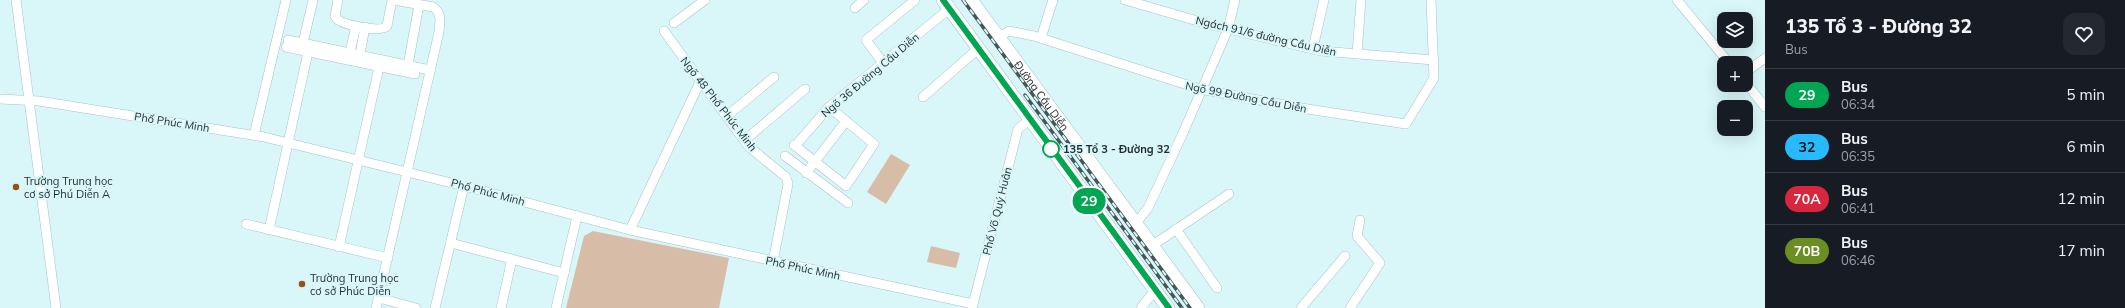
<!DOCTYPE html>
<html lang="en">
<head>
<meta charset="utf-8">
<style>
  :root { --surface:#171b24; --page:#242831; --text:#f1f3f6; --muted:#9ea1a6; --line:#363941 }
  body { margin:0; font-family:Mulish,sans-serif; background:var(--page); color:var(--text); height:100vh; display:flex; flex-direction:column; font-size:15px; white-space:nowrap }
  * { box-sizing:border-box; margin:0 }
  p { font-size:13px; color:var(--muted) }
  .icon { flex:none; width:22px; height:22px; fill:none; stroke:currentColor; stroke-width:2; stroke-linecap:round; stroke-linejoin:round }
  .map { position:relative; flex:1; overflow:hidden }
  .drawer { display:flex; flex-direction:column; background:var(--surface); width:360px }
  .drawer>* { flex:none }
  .badge { padding:0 8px; border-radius:13px; font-size:14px; line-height:26px }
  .tools { position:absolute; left:1717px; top:12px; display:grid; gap:8px }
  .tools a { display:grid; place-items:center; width:36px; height:36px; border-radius:8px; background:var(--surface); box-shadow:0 4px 16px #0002; font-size:20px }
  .map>.badge { position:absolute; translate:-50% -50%; box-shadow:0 0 0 2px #fff }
  .round { display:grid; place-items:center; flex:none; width:42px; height:42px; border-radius:12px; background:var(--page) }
  .head { display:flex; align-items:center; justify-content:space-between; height:68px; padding:0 20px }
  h1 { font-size:19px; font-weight:800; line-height:30px }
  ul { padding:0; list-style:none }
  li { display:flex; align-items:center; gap:12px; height:52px; padding:0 20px; border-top:1px solid var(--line) }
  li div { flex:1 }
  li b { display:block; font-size:15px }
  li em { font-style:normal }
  li .badge { min-width:44px; font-weight:700; text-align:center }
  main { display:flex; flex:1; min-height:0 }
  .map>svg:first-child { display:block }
</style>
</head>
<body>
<main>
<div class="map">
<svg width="1765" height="308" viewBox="0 0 1765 308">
  <rect width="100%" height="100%" fill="#d9f6f9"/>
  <!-- green -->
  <g fill="#d7bda8">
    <path d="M891,154l19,11 -24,39 -19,-12z"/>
    <path d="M593,231l136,27 -10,50h-153l18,-72z"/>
    <path d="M931,246l29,7 -4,15 -29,-6z"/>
  </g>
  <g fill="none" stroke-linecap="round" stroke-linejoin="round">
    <!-- minor casing -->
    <g stroke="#a7c3c6" stroke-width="10">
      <g id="minor">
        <path d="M16,0l40,308"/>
        <path d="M338,0l-3,16 3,4c8,5 42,13 49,6l5,-26"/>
        <path d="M1125,0l83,24 113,27 113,9"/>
        <path d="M1677,0l52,63"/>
        <path d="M855,8l9,-8"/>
        <path d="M674,23l31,-23"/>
        <path d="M664,31l85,116 37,30 2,7 -15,78"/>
        <path d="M999,37l10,-6 25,5 166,53 101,19 105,16 28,-46 -3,-78"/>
        <path d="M1041,38l12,-38"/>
        <path d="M288,40l142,30"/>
        <path d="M303,43l10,-43"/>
        <path d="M286,47l129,27"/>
        <path d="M1313,48l11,-48"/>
        <path d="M350,52l6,-26"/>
        <path d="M360,54l5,-27"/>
        <path d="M1357,54l4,-54"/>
        <path d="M883,63l-17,-23 49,-40"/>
        <path d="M408,65l11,-60"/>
        <path d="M1746,72l19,-14"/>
        <path d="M1746,83l19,24"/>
        <path d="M923,97l56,-49"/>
        <path d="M0,99l39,2 225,36 200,49 166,44 343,74"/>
        <path d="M727,116l47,-39"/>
        <path d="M254,135l32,-135"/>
        <path d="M745,140l60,-51"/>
        <path d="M794,145l52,41 28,-42 -45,-37"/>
        <path d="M795,146l34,-39 120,-98"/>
        <path d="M785,156l63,47"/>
        <path d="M806,173l40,-52"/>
        <path d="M1137,222l11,-14 35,-75 45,-104 7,-29"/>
        <path d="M246,224l142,34"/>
        <path d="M1176,229l41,59"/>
        <path d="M269,230l39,-178"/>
        <path d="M630,230l71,-150"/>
        <path d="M451,243l113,30"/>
        <path d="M1153,245l76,-51"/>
        <path d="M339,247l40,-180"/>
        <path d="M379,298l37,10"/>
        <path d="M376,308l63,-276c1,-10 3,-19 -6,-25l-39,-7"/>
        <path d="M435,308l29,-122"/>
        <path d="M501,308l11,-49"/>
        <path d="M556,308l21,-92"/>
        <path d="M972,308l46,-179 11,-9"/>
        <path d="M1141,308l14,-18"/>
        <path d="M1301,308l44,-52"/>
        <path d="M1350,308l30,-45 -23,-27 3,-16"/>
      </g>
    </g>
    <!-- highway casing -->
    <g stroke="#a7c3c6" stroke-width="14">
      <g id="highway">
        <path d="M943,0l225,308"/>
        <path id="s1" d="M971,0l227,308"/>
      </g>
    </g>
    <!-- minor -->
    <use href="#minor" stroke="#fff" stroke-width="9"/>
    <!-- highway -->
    <use href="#highway" stroke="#fff" stroke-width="13"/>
    <!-- rail casing -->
    <g stroke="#465556" stroke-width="3.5">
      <g id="rail">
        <path d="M963,0l227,308"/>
        <path d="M1025,95l157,213"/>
      </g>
    </g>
    <!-- rail -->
    <use href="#rail" stroke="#d9f6f9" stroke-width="2" stroke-dasharray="6" stroke-linecap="butt"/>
  </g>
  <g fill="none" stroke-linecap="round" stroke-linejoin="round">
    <!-- line casing -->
    <g stroke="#fff" stroke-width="9">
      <path id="line" d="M943,0l226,308"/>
    </g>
    <!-- line -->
    <use href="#line" stroke="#00a651" stroke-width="6"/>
  </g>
  <!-- markers -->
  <circle fill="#fff" stroke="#00a651" stroke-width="2" cx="1051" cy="149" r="8"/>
  <g fill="#915416" stroke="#d9f6f9" stroke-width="1.5">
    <circle cx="16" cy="187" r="4"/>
    <circle cx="302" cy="284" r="4"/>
  </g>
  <g text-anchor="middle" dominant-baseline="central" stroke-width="4" stroke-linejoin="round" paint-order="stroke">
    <!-- street labels -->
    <g font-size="11" fill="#1f2a2b" stroke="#d9f6f9">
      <text transform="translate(1266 36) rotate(13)">Ngách 91/6 đường Cầu Diễn</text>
      <text transform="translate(870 75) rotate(-40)">Ngõ 36 Đường Cầu Diễn</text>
      <text stroke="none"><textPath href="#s1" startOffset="119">Đường Cầu Diễn</textPath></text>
      <text transform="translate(1246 97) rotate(11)">Ngõ 99 Đường Cầu Diễn</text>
      <text transform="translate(719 104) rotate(52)">Ngõ 48 Phố Phúc Minh</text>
      <text transform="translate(172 122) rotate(9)">Phố Phúc Minh</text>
      <text transform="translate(488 192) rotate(15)">Phố Phúc Minh</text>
      <text transform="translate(997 211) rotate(-76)">Phố Võ Quý Huân</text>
      <text transform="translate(803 268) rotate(12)">Phố Phúc Minh</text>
    </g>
    <!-- stop labels -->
    <g font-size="11" font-weight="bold" fill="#1f2a2b" stroke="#d9f6f9" text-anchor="start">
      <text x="1063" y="149">135 Tổ 3 - Đường 32</text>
    </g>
    <!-- poi labels -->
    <g font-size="11" fill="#1f2a2b" stroke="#d9f6f9" text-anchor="start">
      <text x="24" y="181">Trường Trung học<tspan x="24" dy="13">cơ sở Phú Diễn A</tspan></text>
      <text x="310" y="278">Trường Trung học<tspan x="310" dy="13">cơ sở Phúc Diễn</tspan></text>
    </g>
  </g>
</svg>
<div class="tools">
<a><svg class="icon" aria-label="layers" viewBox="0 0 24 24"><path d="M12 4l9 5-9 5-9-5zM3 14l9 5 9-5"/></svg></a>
<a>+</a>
<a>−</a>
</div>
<b class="badge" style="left:1089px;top:201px;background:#00a651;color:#fff">29</b>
</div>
<section class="drawer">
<div class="head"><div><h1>135 Tổ 3 - Đường 32</h1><p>Bus</p></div><a class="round"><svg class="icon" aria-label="heart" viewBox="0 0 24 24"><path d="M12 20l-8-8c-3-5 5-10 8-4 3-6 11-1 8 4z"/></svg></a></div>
<ul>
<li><span class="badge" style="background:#00a651;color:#fff">29</span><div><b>Bus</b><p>06:34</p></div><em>5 min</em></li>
<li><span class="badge" style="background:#27baff;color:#111">32</span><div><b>Bus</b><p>06:35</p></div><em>6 min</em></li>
<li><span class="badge" style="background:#d7263d;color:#fff">70A</span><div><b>Bus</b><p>06:41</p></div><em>12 min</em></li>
<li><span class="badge" style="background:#6b8e23;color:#fff">70B</span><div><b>Bus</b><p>06:46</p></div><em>17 min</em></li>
</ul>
</section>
</main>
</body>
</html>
